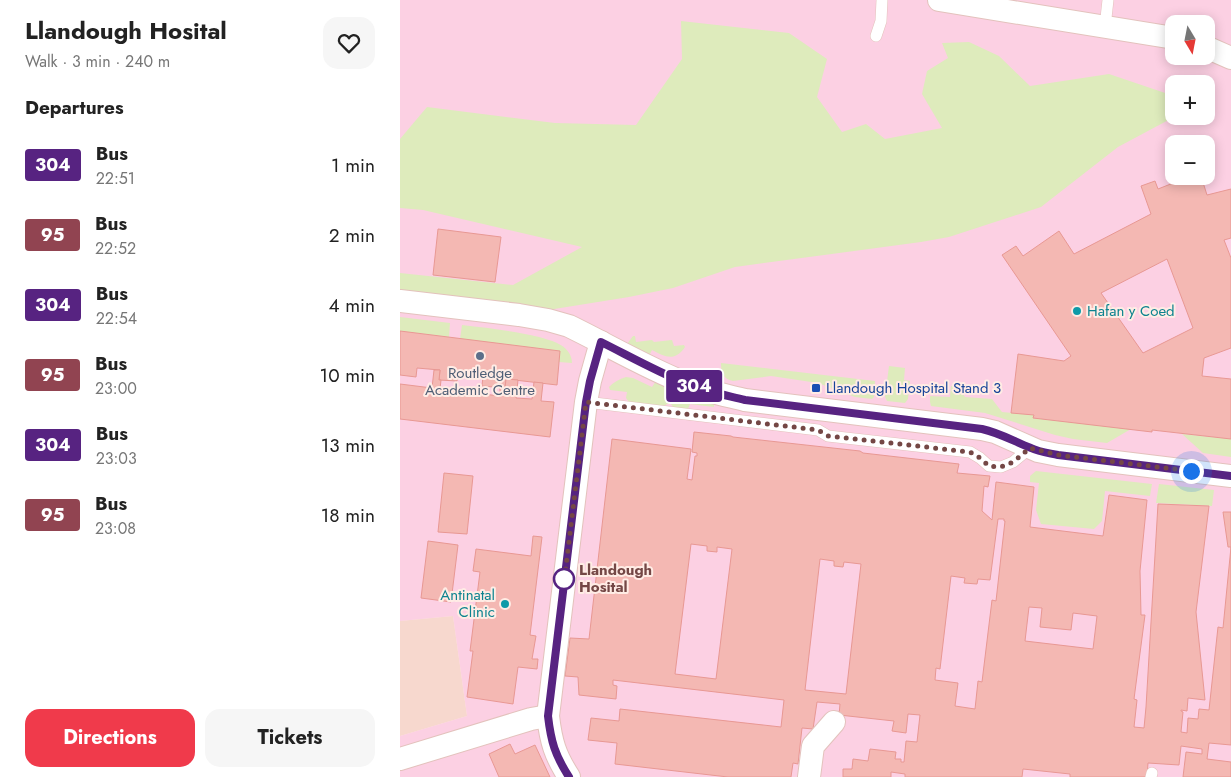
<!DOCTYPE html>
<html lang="en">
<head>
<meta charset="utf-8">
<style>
  :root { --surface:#fff; --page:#f6f6f6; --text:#222; --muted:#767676; --accent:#f03a4b }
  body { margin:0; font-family:Jost,sans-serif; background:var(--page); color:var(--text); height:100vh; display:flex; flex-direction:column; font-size:19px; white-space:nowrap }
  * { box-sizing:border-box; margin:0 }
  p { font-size:16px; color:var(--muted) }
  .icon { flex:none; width:28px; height:28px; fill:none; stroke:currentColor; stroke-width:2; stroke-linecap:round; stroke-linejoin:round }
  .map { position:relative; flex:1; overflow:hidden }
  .side { display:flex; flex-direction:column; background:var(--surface); width:400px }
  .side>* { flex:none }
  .badge { padding:0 10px; border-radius:4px; font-size:18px; line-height:32px }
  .needle { width:32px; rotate:170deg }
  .fabs { position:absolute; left:765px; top:15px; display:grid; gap:10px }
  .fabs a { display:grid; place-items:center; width:50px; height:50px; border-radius:10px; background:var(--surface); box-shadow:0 2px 12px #0003; font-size:25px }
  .you { position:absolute; width:25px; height:25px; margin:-12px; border:4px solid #fff; border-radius:50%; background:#1a73e8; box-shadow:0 0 0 8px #1a73e833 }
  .map>.badge { position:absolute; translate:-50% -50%; box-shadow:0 0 0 2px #fff }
  h2 { padding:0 25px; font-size:19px; line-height:45px }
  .round { display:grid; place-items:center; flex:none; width:52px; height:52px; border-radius:15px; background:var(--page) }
  .summary { display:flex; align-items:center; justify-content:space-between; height:85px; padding:0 25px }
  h1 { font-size:24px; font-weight:700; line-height:38px }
  .cta { display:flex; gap:10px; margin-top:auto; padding:10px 25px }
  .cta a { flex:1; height:58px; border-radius:15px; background:var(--accent); color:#fff; font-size:20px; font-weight:700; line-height:58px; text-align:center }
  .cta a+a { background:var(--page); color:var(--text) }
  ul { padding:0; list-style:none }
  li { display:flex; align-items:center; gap:15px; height:70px; padding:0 25px }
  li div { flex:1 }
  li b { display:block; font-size:19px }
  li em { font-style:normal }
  li .badge { min-width:55px; font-weight:700; text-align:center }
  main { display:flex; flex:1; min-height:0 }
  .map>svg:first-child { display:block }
</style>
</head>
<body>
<main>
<section class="side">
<div class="summary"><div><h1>Llandough Hosital</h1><p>Walk · 3 min · 240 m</p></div><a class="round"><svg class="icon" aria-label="heart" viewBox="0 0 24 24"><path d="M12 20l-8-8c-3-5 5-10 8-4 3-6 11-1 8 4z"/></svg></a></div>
<h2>Departures</h2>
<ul>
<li><span class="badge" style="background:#572381;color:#fff">304</span><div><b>Bus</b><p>22:51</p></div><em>1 min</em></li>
<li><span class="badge" style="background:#914451;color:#fff">95</span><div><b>Bus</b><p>22:52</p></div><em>2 min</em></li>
<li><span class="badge" style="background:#572381;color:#fff">304</span><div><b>Bus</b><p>22:54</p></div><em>4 min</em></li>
<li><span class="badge" style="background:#914451;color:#fff">95</span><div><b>Bus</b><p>23:00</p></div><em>10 min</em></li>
<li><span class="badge" style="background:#572381;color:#fff">304</span><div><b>Bus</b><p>23:03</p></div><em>13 min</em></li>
<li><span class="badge" style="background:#914451;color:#fff">95</span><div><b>Bus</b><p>23:08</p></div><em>18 min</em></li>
</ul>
<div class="cta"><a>Directions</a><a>Tickets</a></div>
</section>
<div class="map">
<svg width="831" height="777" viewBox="0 0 831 777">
  <rect width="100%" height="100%" fill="#fee7dd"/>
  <!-- residential -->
  <path fill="#f7d8ce" d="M53,616l14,100 -67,20v-115z"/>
  <!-- medical -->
  <path fill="#fcd0e3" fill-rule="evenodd" d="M0,0h831v777h-831v-41l67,-20 -14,-100 -53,5zM774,24h32v32h-32zM774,84h32v32h-32zM774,144h32v32h-32z"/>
  <!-- green -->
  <g fill="#deebbc">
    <path d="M281,21l108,12 38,26 -10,38 25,35 24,-8 19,15 57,-11 -20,-34 5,-23 21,-13 -6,-15 27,-1 30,14 31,30 79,-12 65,22v20h2l-58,31 -77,60 -92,30 -28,5 -186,25 -62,21 -44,9 -81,13 -148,-18v-19l113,12 69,-38 -159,-37 -23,-2v-69l27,-32 128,16 81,2 46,-66z"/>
    <path d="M0,317l50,6 -1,14 -49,-6z"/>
    <path d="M62,325c26,3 52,6 77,12 6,2 12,3 18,6 9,4 15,11 15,20l-13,-1v-11l-99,-12z"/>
    <path d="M233,336h2l1,6 16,-2 2,2 18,-2 2,6 10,-1 1,2c-10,15 -20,10 -33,3l-3,6 -22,-12z"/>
    <path d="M321,363l154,18 -1,16 -2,2 -17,-2 -37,-14 -47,-7 -38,5c-10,-2 -12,-8 -12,-18z"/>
    <path d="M489,366l16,2 -1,12 6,1 -2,18 -3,4 -18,-2 -2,-4z"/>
    <path d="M226,377l7,1 19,9 4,-6 58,21v5l-24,-3 -2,5 -14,-1 -3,-4h-4l-5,3 -33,-5 -3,-4 1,-6 -17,-2 -1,-3c5,-5 10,-8 17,-10z"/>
    <path d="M551,386l8,1 6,10 27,2 10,13 32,3 -1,3 98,11 -24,14 -34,-4 -18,-4 -70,-22 -54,-7 -1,-4v-6l20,1z"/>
    <path d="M782,434l49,5v18l-28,-4z"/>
    <path d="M636,471l116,13 -2,12 -45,-5 -3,30 -8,8 -53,-5 -5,-14 3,-27 -9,-1v-6z"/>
    <path d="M759,484l55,6 -2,16 -56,-3z"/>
  </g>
  <!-- building -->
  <g fill="#f4b8b3" stroke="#e89893" fill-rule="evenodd">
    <path d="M791,176h10l6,19 24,-6v49l-7,2 7,18v90l-27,10 -2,18 29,3v60l-79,-9v2l-119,-14 1,-3 -23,-2 7,-59 46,7 7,-5 -69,-101 14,-9 7,10 36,-25 15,23 77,-40 -10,-28 14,-5 3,8zM767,259l26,69 -50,25 -42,-60z"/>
    <path d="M38,229l63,8 -6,45 -62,-7z"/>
    <path d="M0,331l160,20 -3,34 -51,-6 -1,9 -23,-2 1,-10 -25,-3 -1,8 -18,-1 1,-10 -23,-2 -1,9 -16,-2z"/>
    <path d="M34,370h6l-1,10h2l-1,9 60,7v-8h5l1,-9 12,1 -2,18 16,1 2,-17 9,1 -2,18 13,1 -4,35 -150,-18v-35l32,4z"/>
    <path d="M294,432l37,4 2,1 127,14 3,2 96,11 -2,9 33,3 -2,11 -4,-1 -2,25 10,9 4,-38 38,5 -4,40 73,9 6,-41 38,5 -7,71 1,44h4l-11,84 3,1 -3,27 10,1 2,-21 12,-203 51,2 -13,106 9,88 -17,-2 -1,13 -6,-1v1l2,1 -2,20 6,1 1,-15 10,1 1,-10 10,1 9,-83 5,1 8,-81h-3l-5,-35h8v233l-22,-2 -2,16 24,3v15h-48l3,-25 16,2v-5l-21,-3 -2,19 -31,-2 -1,14h-77v-3l-47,-5 -1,8h-117v-3l-14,-2v5h-48v-8h9l1,-10 15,2 2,-12 26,3 -1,7h6v3h3l2,-21 11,1 3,-27 -12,-1 -2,19 -14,-2 2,-10 -55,-6 1,-11 -23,-2 -4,27 -11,-1 -4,36 -5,-1 -2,14h-63l-113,-13 2,-21 -29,-3 3,-22 28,3 1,-12 161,18 3,-27 -171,-20v5l4,1 -1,13 -37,-4 -1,-18 -13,-1 5,-38 19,1 23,-200 79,10 -4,30 5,1 3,-24h2v-3l-5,-1zM598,519h6v2h1l-9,80 -4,-1 -10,82 -4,-1 -3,28 -20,-3 3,-23 -23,-3 1,-12 4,1 11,-93 14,2 -1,5 13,1 1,-5 12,1zM291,544l16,2v5l10,1v-5l15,2 -16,130 -41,-5zM420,559l14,2v5l9,1 1,-5 17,2 -15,130 -41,-4zM629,607l13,1 -2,19 31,3 2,-17 24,3 -4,33 -68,-8z"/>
    <path d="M44,473l29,3 -6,58 -29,-2z"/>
    <path d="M133,536l9,1 -12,98 6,1 -4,23h6l-1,10 -19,-2 -5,37 -46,-7 6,-46h-3l10,-79 -7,-1 3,-22 55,7z"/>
    <path d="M28,541l30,4 -7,57 -30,-4z"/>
    <path d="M110,744l5,10 20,-9 15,32h-51l-10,-23z"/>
  </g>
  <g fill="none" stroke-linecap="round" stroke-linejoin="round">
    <!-- service casing -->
    <g stroke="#e3c2bc" stroke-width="12">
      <g id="service">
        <path d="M705,27l3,-27"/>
        <path d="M476,36l5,-15 1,-21"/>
        <path d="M186,402l232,28 10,6 142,16 10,6 9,8 12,1 12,-5 17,-14"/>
        <path d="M751,777l1,-4"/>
      </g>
    </g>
    <!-- minor casing -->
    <g stroke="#e3c2bc" stroke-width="24">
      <g id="minor">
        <path d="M539,0l235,38"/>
        <path d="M806,47l25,11"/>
        <path d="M0,301l119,14 29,5 21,6c39,19 76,41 116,57 19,8 40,12 60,17l237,29 13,3 43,19 20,4 173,21"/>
        <path d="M0,759l131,-40 17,-3"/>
        <path d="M169,777c-14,-22 -18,-35 -21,-61l38,-314 4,-21 11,-39"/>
        <path d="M409,777l4,-31 21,-24"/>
      </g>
    </g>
    <!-- service -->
    <use href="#service" stroke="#fff" stroke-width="11"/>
    <!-- minor -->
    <use href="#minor" stroke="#fff" stroke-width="22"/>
  </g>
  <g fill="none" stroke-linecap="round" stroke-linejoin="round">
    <!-- line casing -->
    <g stroke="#fff" stroke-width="11">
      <path id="line" d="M169,777c-14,-22 -18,-35 -21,-61l38,-314 4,-21 11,-39c28,14 55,29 84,41 19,8 40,12 60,17l237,29c18,4 31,12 49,19 8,4 18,5 27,7l173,21"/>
    </g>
    <!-- line -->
    <use href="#line" stroke="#572381" stroke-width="8"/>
    <!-- walk -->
    <path stroke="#744745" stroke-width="5" stroke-dasharray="0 9" d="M164,579v4l22,-181 232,28 10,6 142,16 10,6 9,8 12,1 12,-5 17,-14 28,7 133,16"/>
  </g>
  <!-- markers -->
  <g fill="#0f9aa8" stroke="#ffece5" stroke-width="2">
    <circle cx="677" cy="311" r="5"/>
    <circle cx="105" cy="604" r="5"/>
  </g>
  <circle fill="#5c6f8a" stroke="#ffece5" stroke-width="2" cx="80" cy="356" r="5"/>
  <rect fill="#1a4fb4" stroke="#ffece5" stroke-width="2" x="411" y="383" width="10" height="10" rx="2.5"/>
  <circle fill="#fff" stroke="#572381" stroke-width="2.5" cx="164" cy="579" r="10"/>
  <g text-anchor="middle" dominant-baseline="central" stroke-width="4" stroke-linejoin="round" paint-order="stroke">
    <!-- culture labels -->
    <g font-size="15" fill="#0d838f" stroke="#ffece5" text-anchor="start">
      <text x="687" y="311">Hafan y Coed</text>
      <text x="95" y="595" text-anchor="end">Antinatal<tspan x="95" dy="17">Clinic</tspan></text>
    </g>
    <!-- service labels -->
    <g font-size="15" fill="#4e5e75" stroke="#ffece5">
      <text x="80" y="373">Routledge<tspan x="80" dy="17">Academic Centre</tspan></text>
    </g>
    <!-- transit labels -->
    <g font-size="15" fill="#164399" stroke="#ffece5" text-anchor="start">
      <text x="426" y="388">Llandough Hospital Stand 3</text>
    </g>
    <!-- stop labels -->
    <g font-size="15" font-weight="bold" fill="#744745" stroke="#ffece5" text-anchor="start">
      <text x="179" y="570">Llandough<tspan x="179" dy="17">Hosital</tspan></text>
    </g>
  </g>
</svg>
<div class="fabs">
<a><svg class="needle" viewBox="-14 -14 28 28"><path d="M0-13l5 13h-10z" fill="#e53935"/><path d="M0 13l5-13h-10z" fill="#767676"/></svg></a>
<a>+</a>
<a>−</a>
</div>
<div class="you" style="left:791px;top:471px"></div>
<b class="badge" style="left:294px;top:386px;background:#572381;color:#fff">304</b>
</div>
</main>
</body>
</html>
